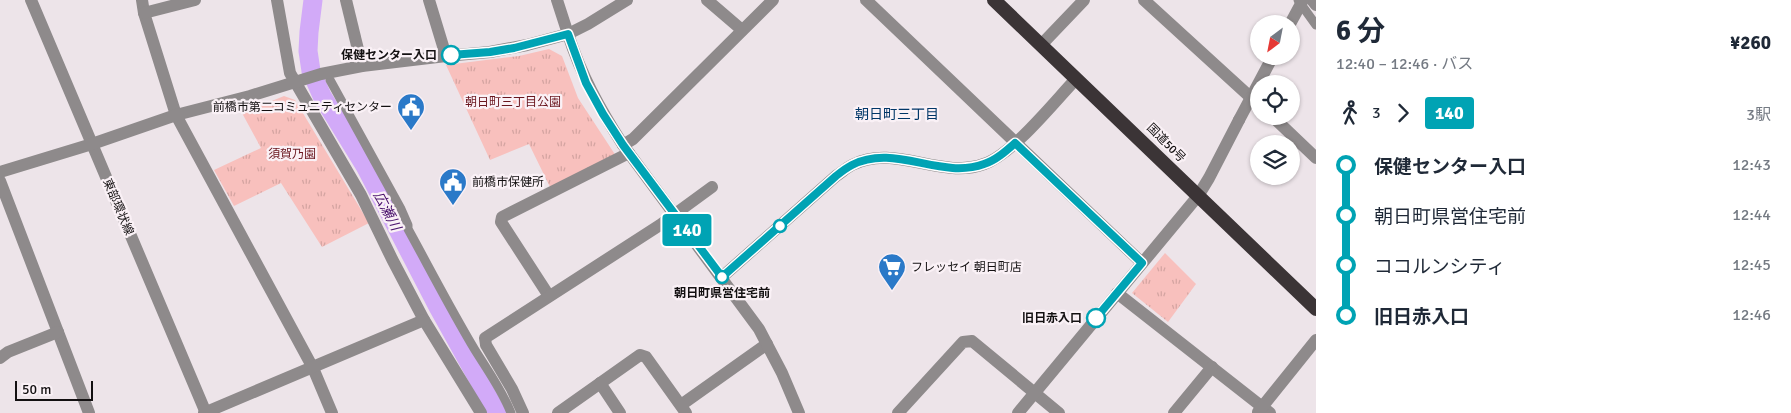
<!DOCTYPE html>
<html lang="ja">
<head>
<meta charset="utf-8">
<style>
  :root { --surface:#fff; --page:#f2f2f3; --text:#1f2937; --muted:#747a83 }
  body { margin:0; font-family:Signika,"Noto Sans JP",sans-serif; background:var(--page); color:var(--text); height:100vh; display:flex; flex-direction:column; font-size:19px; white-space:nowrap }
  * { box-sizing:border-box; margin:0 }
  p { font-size:16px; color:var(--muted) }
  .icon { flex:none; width:28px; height:28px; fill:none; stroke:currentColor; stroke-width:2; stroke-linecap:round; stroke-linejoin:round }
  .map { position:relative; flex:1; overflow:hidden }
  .panel { display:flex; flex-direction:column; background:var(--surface); width:475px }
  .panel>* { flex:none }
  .badge { padding:0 10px; border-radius:4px; font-size:18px; line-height:32px }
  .needle { width:32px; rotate:212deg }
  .tools { position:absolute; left:1250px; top:15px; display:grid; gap:10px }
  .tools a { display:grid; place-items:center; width:50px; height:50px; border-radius:50%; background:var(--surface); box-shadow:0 1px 4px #0004; font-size:25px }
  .scale { position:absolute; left:15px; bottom:12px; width:78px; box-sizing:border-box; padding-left:5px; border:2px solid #131011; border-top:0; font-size:14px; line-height:18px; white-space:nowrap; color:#131011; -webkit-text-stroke:4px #faf1f6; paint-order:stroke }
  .map>.badge { position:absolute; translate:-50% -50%; box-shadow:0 0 0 2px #fff }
  .legs { display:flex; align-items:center; gap:8px; height:55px; padding:0 20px; font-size:16px }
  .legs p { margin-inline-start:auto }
  .head { display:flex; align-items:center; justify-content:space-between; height:85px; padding:0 20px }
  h1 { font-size:28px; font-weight:700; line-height:38px }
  ul { padding:0 20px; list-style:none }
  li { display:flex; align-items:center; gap:18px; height:50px; font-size:19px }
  li i { display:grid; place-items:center; width:8px; height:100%; margin:0 6px; background:currentColor }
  li i::after { content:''; width:12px; height:12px; margin:-6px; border:4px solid; border-radius:50%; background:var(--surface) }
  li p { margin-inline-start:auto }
  li:first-child i { background:linear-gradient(#0000 50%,currentColor 0) }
  li:last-child i { background:linear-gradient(currentColor 50%,#0000 0) }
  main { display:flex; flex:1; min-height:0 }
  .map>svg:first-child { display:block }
</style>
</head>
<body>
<main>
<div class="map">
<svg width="1316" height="413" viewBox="0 0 1316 413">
  <defs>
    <pattern id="park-tufts" width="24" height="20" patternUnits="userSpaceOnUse" patternTransform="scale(1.25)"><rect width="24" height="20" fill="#f8c0bd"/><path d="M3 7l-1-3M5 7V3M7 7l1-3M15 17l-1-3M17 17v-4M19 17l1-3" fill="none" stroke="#d4a4a1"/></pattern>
  </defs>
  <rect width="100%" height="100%" fill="#ede4e9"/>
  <!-- park -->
  <g fill="url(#park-tufts)">
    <path d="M549,49l13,7 16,42 38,58 -65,33 -22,-45 -39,16 -44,-95 73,-9z"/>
    <path d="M284,96l11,4 74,123 -47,24 -41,-64 -47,23 -20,-36 47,-22 -19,-35z"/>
    <path d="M1165,253l31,31 -28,38 -36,-29z"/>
  </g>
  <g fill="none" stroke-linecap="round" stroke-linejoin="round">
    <!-- river -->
    <path stroke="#d2aaf8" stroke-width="19" d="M313,0l-4,32 -1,19 3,20 11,25 43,70 73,141 59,106"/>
    <!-- pedestrian -->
    <g stroke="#8e8a8b" stroke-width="9">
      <path d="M1298,0l18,25"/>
      <path d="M330,80l71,129 7,16v4c22,40 43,81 67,121 13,21 27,40 36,63"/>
    </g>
    <!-- minor -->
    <g stroke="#8e8a8b" stroke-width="12">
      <path d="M142,0l2,13 32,102 137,253 19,45"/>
      <path d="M277,0l13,73 71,122 31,64 32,61 57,93"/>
      <path d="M346,0l16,66"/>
      <path d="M429,0l17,56"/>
      <path d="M557,0l11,34"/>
      <path d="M707,0l35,30"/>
      <path d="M866,0l276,263"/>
      <path d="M1144,0l115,105"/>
      <path d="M1312,0l4,5"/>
      <path d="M144,13l51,-13"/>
      <path d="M1290,24l13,-24"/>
      <path d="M1042,44l42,-44"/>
      <path d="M1272,116l44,42"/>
      <path d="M1239,120l34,-64"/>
      <path d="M623,145l10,-6 140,-139"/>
      <path d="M0,181l89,232"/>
      <path d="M1117,293l153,120"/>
      <path d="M549,296l-48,-74 1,-5 127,-64"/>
      <path d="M0,358l8,-6 50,-20"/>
      <path d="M600,383l20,30"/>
      <path d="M681,405l86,-61"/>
      <path d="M1258,412l58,-72"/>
      <path d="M204,413l220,-93"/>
      <path d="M523,413l-11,-24 -26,-44 -1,-7 175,-113 52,-38"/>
      <path d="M558,413l82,-58 6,2 40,56"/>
      <path d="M898,413l65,-71 9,-1 87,72"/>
      <path d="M1174,413l38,-46"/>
    </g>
    <!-- tertiary -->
    <g stroke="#8e8a8b" stroke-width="12">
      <path d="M31,0l175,413"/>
      <path d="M568,34c13,41 32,75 55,111l136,184 23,44 17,40"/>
      <path d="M0,172l92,-28 84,-29 74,-19 71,-22 41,-8 84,-10 44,-4 37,-7 41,-11 20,-10 39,-24"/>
      <path d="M722,277l114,-101c5,-3 10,-8 16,-11 43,-22 88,15 132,-1 29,-10 70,-62 92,-85"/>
      <path d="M1018,413l180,-217 11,-18 30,-58"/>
    </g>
    <!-- trunk -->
    <path stroke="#3b3436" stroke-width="14" d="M994,0l322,309"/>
  </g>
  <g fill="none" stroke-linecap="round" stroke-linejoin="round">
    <!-- line-1 casing -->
    <g stroke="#fff" stroke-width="11">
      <path id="line-1" d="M451,55l39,-3 24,-4 54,-14 18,49 17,31 20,31 99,132 114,-101c5,-4 10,-8 16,-11 43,-22 88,15 132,-1 12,-4 22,-13 31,-21l127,120 -46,55"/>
    </g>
    <!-- line-1 -->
    <use href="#line-1" stroke="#00a3b4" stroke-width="8"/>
  </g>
  <!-- icons -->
  <defs>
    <g id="civic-pin" transform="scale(1.4375)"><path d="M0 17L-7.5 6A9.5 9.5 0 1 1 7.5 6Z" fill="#2a79c8" stroke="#faf1f6"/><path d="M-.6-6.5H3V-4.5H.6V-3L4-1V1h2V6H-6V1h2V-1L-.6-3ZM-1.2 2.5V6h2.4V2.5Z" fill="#fff"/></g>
    <g id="supermarket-pin" transform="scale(1.4375)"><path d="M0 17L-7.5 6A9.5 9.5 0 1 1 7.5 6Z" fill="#2a79c8" stroke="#faf1f6"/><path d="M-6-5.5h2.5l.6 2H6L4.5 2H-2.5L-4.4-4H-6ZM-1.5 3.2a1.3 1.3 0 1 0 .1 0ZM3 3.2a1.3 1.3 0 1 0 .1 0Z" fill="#fff"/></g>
  </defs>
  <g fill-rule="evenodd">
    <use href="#civic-pin" x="411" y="107"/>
    <use href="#civic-pin" x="453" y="182"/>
    <use href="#supermarket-pin" x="892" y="267"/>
  </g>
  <!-- markers -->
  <g fill="#fff" stroke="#00a3b4" stroke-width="2.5">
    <circle cx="451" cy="55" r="9"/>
    <circle cx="780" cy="226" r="6"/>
    <circle cx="722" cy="277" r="6"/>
    <circle cx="1096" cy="318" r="9"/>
  </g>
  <g text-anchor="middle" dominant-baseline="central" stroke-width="4.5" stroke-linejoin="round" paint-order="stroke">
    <!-- stop labels -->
    <g font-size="12" font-weight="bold" fill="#131011" stroke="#faf1f6" text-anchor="end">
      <text x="437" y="55">保健センター入口</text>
      <text x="722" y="293" text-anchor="middle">朝日町県営住宅前</text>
      <text x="1082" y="318">旧日赤入口</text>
    </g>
    <!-- park labels -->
    <g font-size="12" fill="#6a161e" stroke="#faf1f6">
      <text x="513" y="102">朝日町三丁目公園</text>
      <text x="292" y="154">須賀乃園</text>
    </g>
    <!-- poi labels -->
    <g font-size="12" fill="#131011" stroke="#faf1f6" text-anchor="start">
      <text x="392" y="107" text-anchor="end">前橋市第二コミュニティセンター</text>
      <text x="472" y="182">前橋市保健所</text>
      <text x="911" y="267">フレッセイ 朝日町店</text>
    </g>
    <!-- street labels -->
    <g font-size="12" fill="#131011" stroke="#faf1f6">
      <text transform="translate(1166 143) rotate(45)">国道50号</text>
      <text transform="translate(118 207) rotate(67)">東部環状線</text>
    </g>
    <!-- neighbourhood labels -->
    <g font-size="14" fill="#003667" stroke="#faf1f6">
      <text x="897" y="114">朝日町三丁目</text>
    </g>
    <!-- water labels -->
    <g font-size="14" font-style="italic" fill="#49116c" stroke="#faf1f6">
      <text transform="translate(387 211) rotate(62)">広瀬川</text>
    </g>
  </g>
</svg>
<div class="tools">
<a><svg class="needle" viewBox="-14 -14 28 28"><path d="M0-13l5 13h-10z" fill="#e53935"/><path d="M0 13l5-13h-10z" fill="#747a83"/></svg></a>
<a><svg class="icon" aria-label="locate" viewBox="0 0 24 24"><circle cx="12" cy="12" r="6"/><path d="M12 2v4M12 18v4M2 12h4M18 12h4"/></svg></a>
<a><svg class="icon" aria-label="layers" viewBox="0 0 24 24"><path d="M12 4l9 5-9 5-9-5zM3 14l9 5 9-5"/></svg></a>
</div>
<div class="scale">50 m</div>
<b class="badge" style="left:687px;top:230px;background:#00a3b4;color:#fff">140</b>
</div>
<section class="panel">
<div class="head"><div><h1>6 分</h1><p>12:40 – 12:46 · バス</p></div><b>¥260</b></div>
<div class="legs"><svg class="icon" aria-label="walk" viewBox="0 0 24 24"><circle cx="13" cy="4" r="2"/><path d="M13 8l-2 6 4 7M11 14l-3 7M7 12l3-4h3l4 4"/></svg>3<svg class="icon" aria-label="forward" viewBox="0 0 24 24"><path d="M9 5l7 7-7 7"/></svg><b class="badge" style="background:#00a3b4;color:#fff">140</b><p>3駅</p></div>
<ul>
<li><i style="color:#00a3b4"></i><b>保健センター入口</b><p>12:43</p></li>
<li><i style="color:#00a3b4"></i><span>朝日町県営住宅前</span><p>12:44</p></li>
<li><i style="color:#00a3b4"></i><span>ココルンシティ</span><p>12:45</p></li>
<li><i style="color:#00a3b4"></i><b>旧日赤入口</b><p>12:46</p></li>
</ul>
</section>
</main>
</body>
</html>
